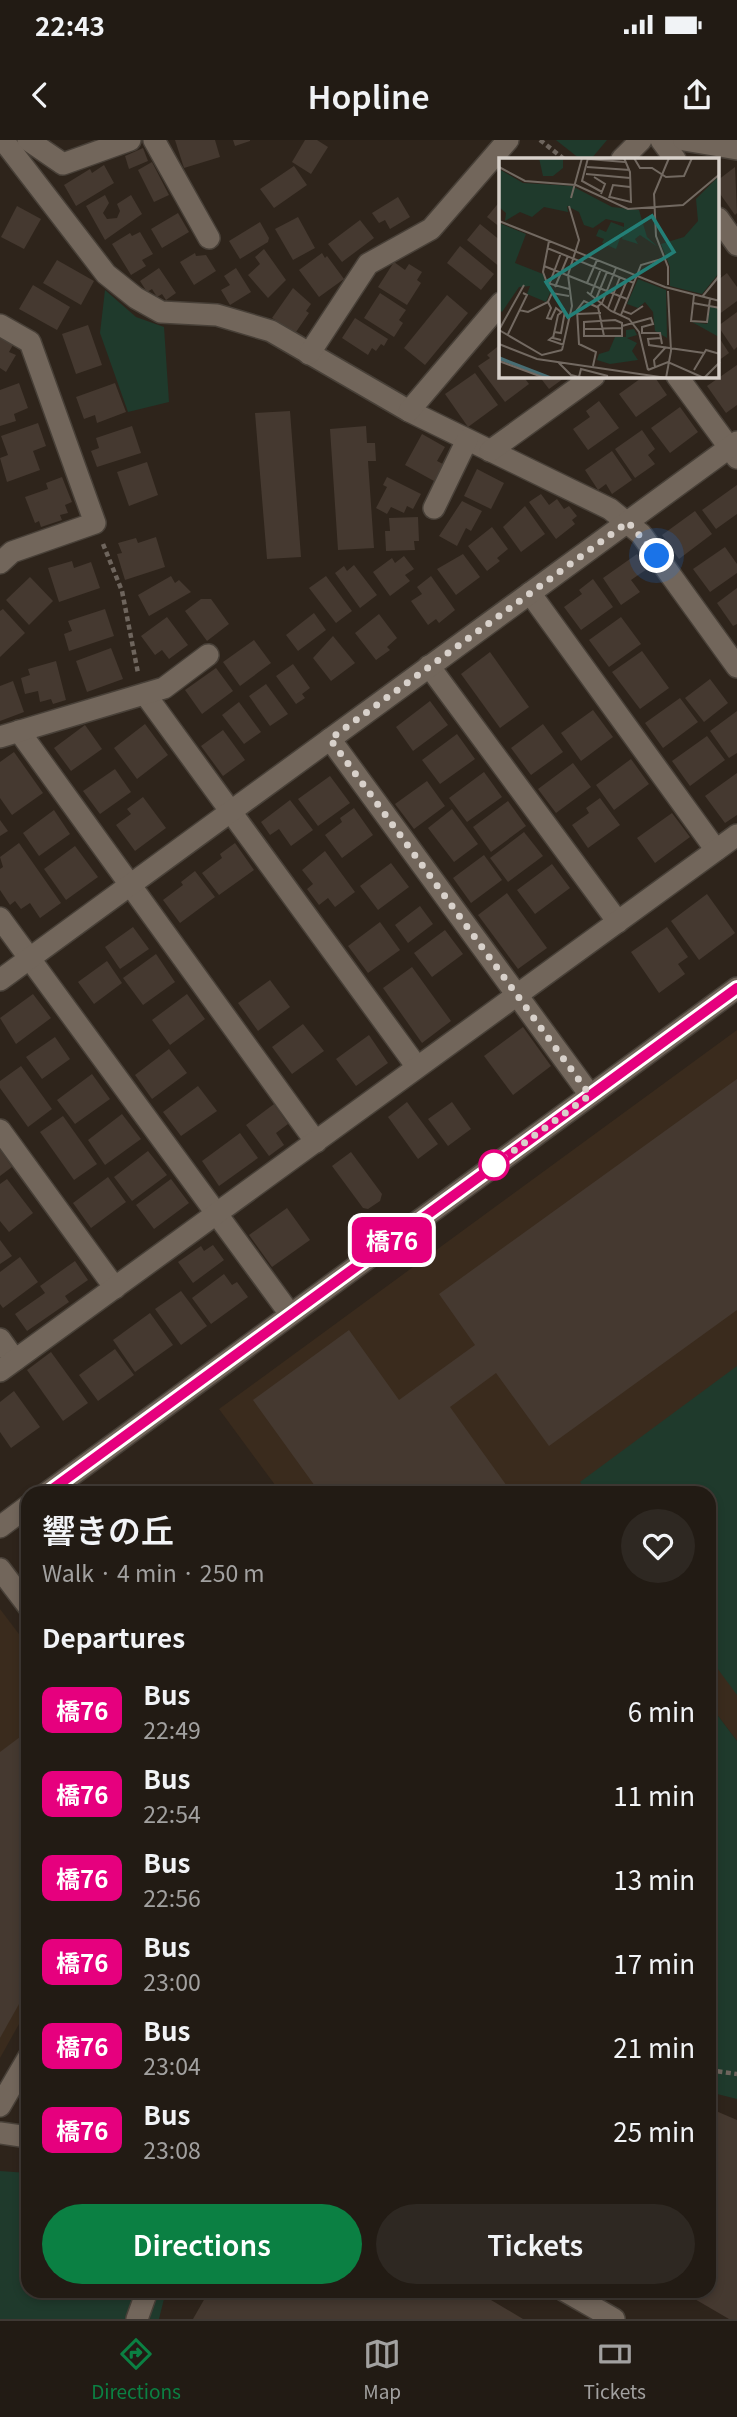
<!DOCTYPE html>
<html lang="en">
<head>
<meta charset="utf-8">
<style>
  :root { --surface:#221b14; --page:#2e2822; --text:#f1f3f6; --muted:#a2a1a0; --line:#3f3934; --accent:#0b8043 }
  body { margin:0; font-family:Georgia,"Noto Sans JP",serif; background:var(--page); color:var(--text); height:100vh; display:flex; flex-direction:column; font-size:26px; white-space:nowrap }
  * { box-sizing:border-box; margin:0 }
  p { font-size:23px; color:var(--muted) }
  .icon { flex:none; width:38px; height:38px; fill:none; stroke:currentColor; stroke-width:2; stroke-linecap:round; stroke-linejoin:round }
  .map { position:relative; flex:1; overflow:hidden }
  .panel { position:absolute; left:21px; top:1346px; width:695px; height:812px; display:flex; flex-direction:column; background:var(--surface); border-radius:21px; box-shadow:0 4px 10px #0003,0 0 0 2px var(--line) }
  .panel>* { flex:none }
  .badge { padding:0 14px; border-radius:10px; font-size:24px; line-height:46px }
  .you { position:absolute; width:35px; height:35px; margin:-18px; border:5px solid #fff; border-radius:50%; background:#1a73e8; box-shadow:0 0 0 10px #1a73e833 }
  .map>.badge { position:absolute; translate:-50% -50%; box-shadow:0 0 0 4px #fff }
  h2 { padding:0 21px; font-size:26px; line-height:63px }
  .round { display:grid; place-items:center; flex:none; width:74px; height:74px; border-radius:37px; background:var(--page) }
  .overview { display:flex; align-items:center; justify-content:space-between; height:119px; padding:0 21px }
  h1 { font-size:33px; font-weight:600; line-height:52px }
  .primary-button { display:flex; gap:14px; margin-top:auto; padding:14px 21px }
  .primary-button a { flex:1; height:80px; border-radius:42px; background:var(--accent); color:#fff; font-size:28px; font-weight:600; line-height:80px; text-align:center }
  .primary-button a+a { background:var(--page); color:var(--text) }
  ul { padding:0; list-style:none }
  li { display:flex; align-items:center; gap:21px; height:84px; padding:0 21px }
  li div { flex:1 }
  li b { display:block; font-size:26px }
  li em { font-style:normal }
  li .badge { min-width:77px; font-weight:700; text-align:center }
  .status { display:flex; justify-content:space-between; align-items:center; height:49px; padding:0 35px; background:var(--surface); direction:ltr }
  .status svg { height:19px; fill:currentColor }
  header { display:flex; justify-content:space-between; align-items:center; height:91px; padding:0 21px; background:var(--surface); font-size:32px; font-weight:600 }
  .dock { display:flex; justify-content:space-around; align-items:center; height:98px; border-top:2px solid var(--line); background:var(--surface); font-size:19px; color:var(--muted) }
  .dock a { display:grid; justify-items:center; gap:4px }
  .dock .on { color:var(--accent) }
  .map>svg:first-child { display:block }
</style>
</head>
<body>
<div class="status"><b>22:43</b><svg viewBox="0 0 49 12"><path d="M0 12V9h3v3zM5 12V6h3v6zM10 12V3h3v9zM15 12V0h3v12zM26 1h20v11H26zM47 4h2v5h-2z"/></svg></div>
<header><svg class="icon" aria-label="back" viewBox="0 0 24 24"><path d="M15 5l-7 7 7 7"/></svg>Hopline<svg class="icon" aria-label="share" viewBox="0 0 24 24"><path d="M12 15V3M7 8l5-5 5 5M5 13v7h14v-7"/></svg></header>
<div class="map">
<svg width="737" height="2179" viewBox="0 0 737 2179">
  <rect width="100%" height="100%" fill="#2e241b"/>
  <!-- built -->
  <g fill="#3a2b1d">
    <path d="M737,890v711l-28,-37v-211h-428l-62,-84z"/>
    <path d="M0,1469l28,37v362l-28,50z"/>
  </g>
  <!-- green -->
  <g fill="#1f3a2c">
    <path d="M556,0h51l-16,19h-11z"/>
    <path d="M105,150l31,27 28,10 5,75 -41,10 -28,-79z"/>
    <path d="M737,1226v329l-28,-38v-164h-121l-8,-11z"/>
    <path d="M709,1564l28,37v358l-28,-7z"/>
    <path d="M0,2031l28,2v118h138l-7,28h-159z"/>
  </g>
  <!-- building -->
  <g fill="#453930">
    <path d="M175,0h40l5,17 -36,11z"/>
    <path d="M233,0h17v1l-15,5z"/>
    <path d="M305,0h12l11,7 -17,27 -19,-12z"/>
    <path d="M143,8l5,13 -19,8 -4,-13z"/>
    <path d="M152,22l17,33 -15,7 -16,-32z"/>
    <path d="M104,25l10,18 -38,23 -12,-21 26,-16 2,4z"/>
    <path d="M294,26l13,19 -33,23 -14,-19z"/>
    <path d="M735,27l2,46 -2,2 -17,-24v-11z"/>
    <path d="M105,55l4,8 -6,10 4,6 10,-1 3,-7 -3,-7 14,-9 11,19 -37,26 -19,-34z"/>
    <path d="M398,57l12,20 -20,12 -5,-9 -6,3 -7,-10z"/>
    <path d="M501,60v28l-14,-11z"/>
    <path d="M17,66l24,13 -17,30 -23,-12z"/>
    <path d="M178,73l11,19 -27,16 -11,-19z"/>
    <path d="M298,77l17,31 -22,12 -18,-31z"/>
    <path d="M360,80l14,18 -32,24 -14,-18z"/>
    <path d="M260,82l9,16 -1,4 -28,17 -11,-18z"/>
    <path d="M480,84l21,17v27l-34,-28z"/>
    <path d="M140,92l13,22 -11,6 4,6 -15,9 -19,-31 18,-11 2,3z"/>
    <path d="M460,106l34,28 -13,16 -34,-27z"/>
    <path d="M264,109l22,31 -18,18 -20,-23 12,-11 -5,-7z"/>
    <path d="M195,113l1,3 10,-1 10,16 -22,14 -14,-23z"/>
    <path d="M322,113l3,5 2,-2 17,23 -25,18 -20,-27z"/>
    <path d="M57,120l37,21 -13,24 -38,-22z"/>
    <path d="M394,122l11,8 4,-6 13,8 -5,8 4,3 -14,22 -29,-18z"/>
    <path d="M159,128l17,25 -10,7 -4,-6 -5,3 -5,-8 -5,3 -7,-11z"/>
    <path d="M236,128l15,24 -21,13 -9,-15 9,-5 -6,-9z"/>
    <path d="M727,133l10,14v14l-19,14v-35z"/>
    <path d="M33,145l37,22 -13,23 -38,-21z"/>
    <path d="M293,148l18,16 -5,7 3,2 -13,19 -24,-14z"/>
    <path d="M380,153l26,17 -7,10 4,3 -9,14 -30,-19z"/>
    <path d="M447,155l21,18 -43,52 -21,-17z"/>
    <path d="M737,172v35l-3,3 -16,-24z"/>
    <path d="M355,178l33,21 -4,7 -3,-2 -5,7 -4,-3 -4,7 -26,-17z"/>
    <path d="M88,185l14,40 -26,9 -14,-40z"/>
    <path d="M718,196l11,17 -11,8z"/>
    <path d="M0,198l13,7 -4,7 7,3 -10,17 -6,-4z"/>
    <path d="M501,204v32h22l6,8 -24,18 -27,-36 12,-8 -3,-3z"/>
    <path d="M737,225v40l-11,8 -19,-27z"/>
    <path d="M475,233l23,32 -30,22 -23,-33z"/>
    <path d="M539,236h28l-18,13z"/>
    <path d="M644,236h10l13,19 -31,22 -17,-23z"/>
    <path d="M19,243l9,25 -14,6 2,7 -16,5v-36z"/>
    <path d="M115,243l11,29 -29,11 -2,-8 -11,4 -8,-22z"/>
    <path d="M599,261l20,27 -31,22 -15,-21 17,-12 -4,-6z"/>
    <path d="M680,267l18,25 -28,21 -19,-25z"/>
    <path d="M290,271l11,146 -34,2 -12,-146z"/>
    <path d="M38,283l8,23 -13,5 7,19 -33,12 -7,-24 8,-3 -7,-19z"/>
    <path d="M132,286l9,27 -44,14 -6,-16 8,-3 -3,-10z"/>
    <path d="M366,286l1,17h8l1,18h-8l6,87 -36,2 -8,-121z"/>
    <path d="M642,290l13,19 -7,6 7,9 -20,14 -20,-29z"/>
    <path d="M422,294l23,13 -8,14 6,3 -9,17 -29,-16z"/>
    <path d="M612,311l20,29 -20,14 -6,-10 -8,6 -13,-20z"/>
    <path d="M147,322l11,33 -29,11 -12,-34z"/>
    <path d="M477,329l27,14 -13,26 -27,-13z"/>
    <path d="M62,337l10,25 -7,3 3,8 -8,2 2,5 -21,7 -2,-6 -4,2 -10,-26 23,-8 -2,-6z"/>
    <path d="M387,337l34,17 -8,15 -6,-3 -3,7 -13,-6 -4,7 -11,-6 11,-21 -4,-2z"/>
    <path d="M737,345v29l-21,15 -14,-19z"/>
    <path d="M541,354l8,11 8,-6 7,10 5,-3 8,10 -5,4 3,4 -19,15 -27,-37z"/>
    <path d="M462,361l20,10 -11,20 -5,-3 -9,18 -18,-10z"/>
    <path d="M525,366l20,28 -24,18 -18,-25z"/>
    <path d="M695,371l17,23 -33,25 -17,-24z"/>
    <path d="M418,377l1,24h-5l1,9 -29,1 -1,-20h5l-1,-13z"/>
    <path d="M492,387l16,22 -11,9 3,3 -13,10 -19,-25z"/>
    <path d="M156,397l9,30 -40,13 -8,-26 5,-1 -4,-10 18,-5 2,5z"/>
    <path d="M725,407l12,17v9l-27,19 -17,-23z"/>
    <path d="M463,414l17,23 -24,18 -19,-26z"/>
    <path d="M637,414l10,15 -16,11 9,12 -19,13 -18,-27z"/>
    <path d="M404,416l10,13 -9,6 5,6 -20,15 -17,-24 19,-14 3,5z"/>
    <path d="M72,421l2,7 17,-6 9,26 -41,14 -11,-34z"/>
    <path d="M354,425l23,30 -17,13 -25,-35 9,-7 3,5z"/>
    <path d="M171,436l4,7 4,-3 12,12 -42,24 -11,-21z"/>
    <path d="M326,436l26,35 -16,12 -27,-35z"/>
    <path d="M431,436l24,34 -16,13 -3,-4 -8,6 -17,-24 11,-7 -5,-7z"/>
    <path d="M30,437l23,24 -24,24 -23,-25z"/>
    <path d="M593,439l20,28 -32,23 -17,-23 18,-13 -3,-4z"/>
    <path d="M737,448v36l-4,2 -16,-23z"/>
    <path d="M201,459h10l18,25 -22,17 -22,-30z"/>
    <path d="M3,469l22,24 -25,24v-46z"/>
    <path d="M105,469l9,27 -45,15 -5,-17 8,-3 -4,-10z"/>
    <path d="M314,473l12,17 -28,21 -12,-16z"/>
    <path d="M379,474l18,24 -10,9 3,3 -14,10 -21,-27z"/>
    <path d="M167,477l21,28 -19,14 -7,-9 -7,5 -14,-19z"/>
    <path d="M621,477l20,27 -32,23 -20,-27z"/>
    <path d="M333,496l22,27 -24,18 -18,-23z"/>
    <path d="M254,500l17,23 -31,23 -17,-24z"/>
    <path d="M111,508l12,31 -36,13 -11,-31z"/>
    <path d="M642,511l27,37 -29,21 -28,-37z"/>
    <path d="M490,512l39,55 -29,21 -39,-54z"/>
    <path d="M56,521l10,39 -13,4 -2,-5 -11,3 -2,-11 -13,3 -4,-16 9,-3 -2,-6z"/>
    <path d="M293,524l17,24 -8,6 3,4 -9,6 -20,-28z"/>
    <path d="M216,528l17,23 -31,23 -17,-24z"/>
    <path d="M710,539l18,24 -24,19 -19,-24z"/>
    <path d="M13,541l11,31 -24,9v-35z"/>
    <path d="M266,544l22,30 -18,12 -21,-30z"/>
    <path d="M680,558l18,24 -35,26 -18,-25z"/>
    <path d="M430,561l18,24 -35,26 -17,-24z"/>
    <path d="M239,562l22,30 -17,12 -22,-29z"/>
    <path d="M593,570l20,27 -32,24 -20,-28z"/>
    <path d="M737,571v42l-8,5 -19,-27z"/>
    <path d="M145,584l23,31 -31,24 -23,-31z"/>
    <path d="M543,584l20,28 -32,23 -20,-27z"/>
    <path d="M85,585l17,24 -31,22 -17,-23z"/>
    <path d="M223,590l22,30 -22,16 -22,-30z"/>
    <path d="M457,594l18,25 -35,25 -18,-24z"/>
    <path d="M707,596l18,24 -35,26 -18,-25z"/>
    <path d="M14,612l29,41 -31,22 -12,-17v-36z"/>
    <path d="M631,619l18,25 -35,26 -18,-25z"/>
    <path d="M573,623l18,24 -35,26 -18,-24z"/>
    <path d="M115,629l16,23 -31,22 -17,-23z"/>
    <path d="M484,632l18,25 -35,25 -18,-24z"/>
    <path d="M737,633v42l-12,8 -20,-27z"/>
    <path d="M330,636l20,27 -32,23 -20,-27z"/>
    <path d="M427,641l18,25 -31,23 -19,-25z"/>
    <path d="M143,657l23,31 -31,23 -19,-26 15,-11 -4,-5z"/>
    <path d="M600,658l20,27 -32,23 -16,-23 17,-12 -3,-5z"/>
    <path d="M290,660l23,30 -22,16 -12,-17 -9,6 -9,-13z"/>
    <path d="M508,661l18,25 -35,26 -18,-25z"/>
    <path d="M354,668l19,27 -31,23 -17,-23 17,-13 -2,-4z"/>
    <path d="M452,669l26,35 -24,18 -26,-34z"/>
    <path d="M54,670l16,24 -31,22 -16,-23z"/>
    <path d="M672,673l18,24 -35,26 -18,-25z"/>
    <path d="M0,680l8,11 -8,5z"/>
    <path d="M524,692l19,24 -35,26 -18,-24z"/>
    <path d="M19,703l42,60 -21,15 -10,-15 -9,6 -6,-8 -5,4 -10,-15v-21l3,-2 -3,-10z"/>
    <path d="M235,703l19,27 -35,25 -17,-22 20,-15 -2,-4z"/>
    <path d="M75,706l23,31 -32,23 -22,-31z"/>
    <path d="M325,711l30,41 -20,15 -7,-9 -9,7 -12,-16 6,-5 -11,-14z"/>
    <path d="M484,715l18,25 -31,23 -18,-25z"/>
    <path d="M391,723l18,24 -31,23 -18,-24z"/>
    <path d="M552,724l18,24 -35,26 -18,-24z"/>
    <path d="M195,731l20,26 -35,26 -17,-23 20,-15 -2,-3z"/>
    <path d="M507,753l40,55 -29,21 -40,-54z"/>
    <path d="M707,754l28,39 -36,27 -28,-39z"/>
    <path d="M420,766l13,18 -25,19 -13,-18z"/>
    <path d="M380,782l20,28 -32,23 -20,-27z"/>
    <path d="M133,787l16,22 -29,20 -15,-22z"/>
    <path d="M667,787l21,30 -10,7 7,10 -26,19 -28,-41z"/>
    <path d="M445,790l18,24 -31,23 -18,-24z"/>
    <path d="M156,814l19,28 -32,23 -20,-27z"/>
    <path d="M107,821l15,22 -28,21 -16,-22z"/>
    <path d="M412,827l39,54 -29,22 -39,-55z"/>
    <path d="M270,840l20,27 -32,24 -20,-28z"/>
    <path d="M33,854l18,24 -35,26 -16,-26z"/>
    <path d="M187,854l18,25 -35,26 -18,-25z"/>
    <path d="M303,884l21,27 -32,23 -20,-27z"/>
    <path d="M523,887l28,39 -38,29 -29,-39z"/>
    <path d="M369,895l19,28 -32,23 -20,-27z"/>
    <path d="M55,897l15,22 -28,20 -16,-22z"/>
    <path d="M169,909l18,24 -35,26 -17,-24z"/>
    <path d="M21,926l31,43 -24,18 -28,-39v-7z"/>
    <path d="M92,934l18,25 -35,25 -18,-24z"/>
    <path d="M737,939v231l-188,136 -53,-73 -46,34 62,86h-192l-67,-93 96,-70 50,70 76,-55 -36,-51z"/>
    <path d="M198,946l19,25 -36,25 -18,-24z"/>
    <path d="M407,962l31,42 -20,15 -30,-42z"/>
    <path d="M452,962l19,27 -23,17 -20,-27z"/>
    <path d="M274,964l14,20 -12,9 8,12 -15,11 -23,-31z"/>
    <path d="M122,974l19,25 -36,26 -17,-25z"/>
    <path d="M63,976l34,48 -23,16 -34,-48z"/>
    <path d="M240,993l18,25 -39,28 -17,-25z"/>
    <path d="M0,1010l12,17 -12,9z"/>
    <path d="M148,1011l19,24 -35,26 -18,-24z"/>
    <path d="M351,1012l31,42 -2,7 -12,8 -5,-1 -31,-42z"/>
    <path d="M108,1037l18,25 -35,26 -18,-25z"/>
    <path d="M7,1039l26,34 -24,19 -9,-11v-37z"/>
    <path d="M171,1039l18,24 -35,26 -18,-24z"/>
    <path d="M287,1068l23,32 -38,27 -23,-32z"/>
    <path d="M0,1100l12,16 -12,8z"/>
    <path d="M213,1105l11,15 -31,23 -15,-21 23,-16 3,5z"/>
    <path d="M20,1117l18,25 -35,26 -3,-4v-32z"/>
    <path d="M75,1121l13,19 -23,16 4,6 -42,29 -12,-17 30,-21 -5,-7z"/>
    <path d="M224,1134l8,11 5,-3 11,15 -37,27 -19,-26z"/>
    <path d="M181,1151l26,35 -26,19 -26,-36z"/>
    <path d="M150,1173l23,32 -38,27 -22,-32z"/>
    <path d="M115,1209l19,26 -36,26 -19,-26z"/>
    <path d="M51,1212l37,51 -25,18 -36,-51z"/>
    <path d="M14,1251l26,36 -29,21 -11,-16v-30z"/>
    <path d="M28,1591v257l-28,50v-286z"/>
    <path d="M709,1968l28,12v199h-8l-48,-28h28z"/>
    <path d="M209,2151h254l28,9 32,19h-330z"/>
  </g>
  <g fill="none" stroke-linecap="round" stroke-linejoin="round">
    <!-- street casing -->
    <g stroke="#484038" stroke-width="24">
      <g id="street">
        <path d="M3,0l103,134 30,24 25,14 56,3 54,16 138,80 201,98 31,25 96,133"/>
        <path d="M28,0l35,24 67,-24"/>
        <path d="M154,0l55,98"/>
        <path d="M661,0l14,19"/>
        <path d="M684,0l53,9"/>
        <path d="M622,19l19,-19"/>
        <path d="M718,78l19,27"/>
        <path d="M0,185l30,17 65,181 -83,29 -12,11"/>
        <path d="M309,214l59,-90 63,-35 77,-89"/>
        <path d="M677,236l60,82"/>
        <path d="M409,271l92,-108"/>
        <path d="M490,311l104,-75"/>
        <path d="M434,368l33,-68"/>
        <path d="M530,453l186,257"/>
        <path d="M429,526l189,256"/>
        <path d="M145,554l272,373"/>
        <path d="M19,591l297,411"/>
        <path d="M0,597l164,-49 44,-33"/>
        <path d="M330,599l260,356"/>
        <path d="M0,778l290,396"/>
        <path d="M0,990l115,158"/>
        <path d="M0,1199l15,21"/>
        <path d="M0,1231l737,-536"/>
        <path d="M137,2179l10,-28"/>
      </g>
    </g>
    <!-- secondary casing -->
    <g stroke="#484038" stroke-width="24">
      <g id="secondary">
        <path d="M0,840l737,-538"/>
        <path d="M47,1353l690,-505"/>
        <path d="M0,1387l28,-21"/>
        <path d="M0,1429l28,37"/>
        <path d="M0,1966l28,-48"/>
        <path d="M0,1993l28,4"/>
        <path d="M565,2151l49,28"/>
      </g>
    </g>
    <!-- path -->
    <g stroke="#6e655d" stroke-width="4.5" stroke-dasharray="5 3.5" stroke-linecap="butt">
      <path d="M540,0l24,19"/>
      <path d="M103,404l19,47 16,82"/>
      <path d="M709,1930l28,4"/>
    </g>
    <!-- street -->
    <use href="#street" stroke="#72665b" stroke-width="21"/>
    <!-- secondary -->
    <use href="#secondary" stroke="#72665b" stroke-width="21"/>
  </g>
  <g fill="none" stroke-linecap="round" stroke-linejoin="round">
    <!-- line casing -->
    <g stroke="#fff" stroke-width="16">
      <path id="line" d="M47,1353l690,-505"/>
    </g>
    <!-- line -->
    <use href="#line" stroke="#e6007e" stroke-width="10"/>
    <!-- walk -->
    <path stroke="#d8d1cb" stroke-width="7" stroke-dasharray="0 12.6" d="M494,1025l96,-70 -260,-356 298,-217 29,34"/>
  </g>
  <!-- markers -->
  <circle fill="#fff" stroke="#e6007e" stroke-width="3.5" cx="494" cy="1025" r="14"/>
  <!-- overview -->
  <g transform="translate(499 18)">
    <rect width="220" height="220" fill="#2e241b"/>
    <path d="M40,0h24v10l-10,8h-10zM0,11l24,14 49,3 40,21 27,3 8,27 11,10 -18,-12 -5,4 3,5 -16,-5 2,-11 -8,21 -14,-6 2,-4 -8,-3 3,-7 7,3 5,-10 13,5v-4l-18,-4 -13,9 -9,-3 -5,-13 -12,-6 1,6 -24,-5 -12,10 -12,-5 -15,9 1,-8 -7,-6zM220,18v97l-17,21 -32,-8v-19l-9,-23 23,-7 14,-16 -2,-22zM0,65l27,11 -11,29 28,11 9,14 -6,14 -19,-8 3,-8 -11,1 -17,25 -3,-2zM139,121l28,11 1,48 -12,-7 -2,-19 -8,-10 -7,6 -11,-4zM211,149l9,1v29l-27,-15 15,2zM135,171l3,6 -10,3 10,5 -5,8 6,9 -28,4 -13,-4 2,-6 10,-3 6,-14h11v-7z" fill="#1f3a2c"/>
    <path fill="none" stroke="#476d73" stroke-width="3.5" d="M0,200l51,20"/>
    <path fill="none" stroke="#726961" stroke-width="2" d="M89,0l-6,23 20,11M135,0l6,10h12l14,9 18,-1 8,-18M89,1l37,3M0,9l26,14 51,4 52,24 55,-4 37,-31M88,9l43,3M87,16l44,4M95,19l11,7 -4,10M111,39l21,5 -1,-30 -6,-14M72,40l11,-40M110,40l4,-13 17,2M0,63l166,66 55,14M50,83l-6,31 4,11 22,6M48,90l87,35M45,108l83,33M88,125l10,-23M25,127l-25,45 43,25 20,-5M50,127l12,-32M169,127v-18l-12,-31 -2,-42 15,-36M56,129l13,-31M88,134l24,19 18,8 10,13 9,38M92,136l10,-25M195,137l-3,26 16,1 3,-23M203,139l18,-22M97,141l11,-27M49,144l3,6 -4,10 4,1 5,-11 5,4M194,145l27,5M99,149l6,29M109,150l12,-31M20,152l9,2 20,-10 4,-9 17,3M124,153l8,3 12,-8M115,154l13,-32M78,156l24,-1M122,157l20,-50 24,-7M116,162l7,3v13h-38v-14zM123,168l29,-8 2,6 -11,3v6h18l2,11M85,171l38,-1M55,174l7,1 4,-22M9,176l19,-39 -4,-2M55,178l-5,4 15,5M162,180l-13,1 1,6 55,8M62,182l-8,-2 5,-23 6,-5 3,7M0,186l38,15 130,19M63,192l10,-44 -4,-31 11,-35 -10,-34M0,203l46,17M59,204l13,13 12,3M94,208l3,-14 -17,-8 -2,-34 7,-9 13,6 5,-4 14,-35M156,210l-1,-8 12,-13M149,212l20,-8 36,16M195,212l12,-20 14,4M80,219l2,-8 27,7M167,220l5,-27 -3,-60M205,220l16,-16"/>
    <path fill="#237f77" fill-opacity="0.15" stroke="#237f77" stroke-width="3.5" d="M153,58l22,36 -106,65 -22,-35z"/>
    <rect width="220" height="220" fill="none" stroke="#d8d1cb" stroke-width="3.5"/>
  </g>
</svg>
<div class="you" style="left:657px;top:416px"></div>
<b class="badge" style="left:392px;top:1100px;background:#e6007e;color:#fff">橋76</b>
<section class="panel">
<div class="overview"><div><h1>響きの丘</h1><p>Walk · 4 min · 250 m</p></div><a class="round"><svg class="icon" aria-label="heart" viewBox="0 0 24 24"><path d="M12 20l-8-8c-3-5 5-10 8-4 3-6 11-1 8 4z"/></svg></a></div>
<h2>Departures</h2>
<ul>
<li><span class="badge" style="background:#e6007e;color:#fff">橋76</span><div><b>Bus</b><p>22:49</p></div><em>6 min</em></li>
<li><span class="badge" style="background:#e6007e;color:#fff">橋76</span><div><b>Bus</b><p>22:54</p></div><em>11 min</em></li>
<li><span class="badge" style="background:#e6007e;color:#fff">橋76</span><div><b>Bus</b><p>22:56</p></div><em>13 min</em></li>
<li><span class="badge" style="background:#e6007e;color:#fff">橋76</span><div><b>Bus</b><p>23:00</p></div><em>17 min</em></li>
<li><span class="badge" style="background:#e6007e;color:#fff">橋76</span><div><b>Bus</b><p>23:04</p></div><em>21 min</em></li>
<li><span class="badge" style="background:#e6007e;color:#fff">橋76</span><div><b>Bus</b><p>23:08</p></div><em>25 min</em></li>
</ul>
<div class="primary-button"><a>Directions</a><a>Tickets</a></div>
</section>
</div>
<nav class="dock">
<a class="on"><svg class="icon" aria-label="directions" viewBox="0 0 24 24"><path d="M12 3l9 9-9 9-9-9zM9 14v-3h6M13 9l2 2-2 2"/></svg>Directions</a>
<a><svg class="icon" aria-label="map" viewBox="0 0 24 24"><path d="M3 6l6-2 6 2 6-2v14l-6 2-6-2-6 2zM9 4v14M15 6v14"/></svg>Map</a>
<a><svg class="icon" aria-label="tickets" viewBox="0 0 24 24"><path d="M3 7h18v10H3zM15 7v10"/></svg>Tickets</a>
</nav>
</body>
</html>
